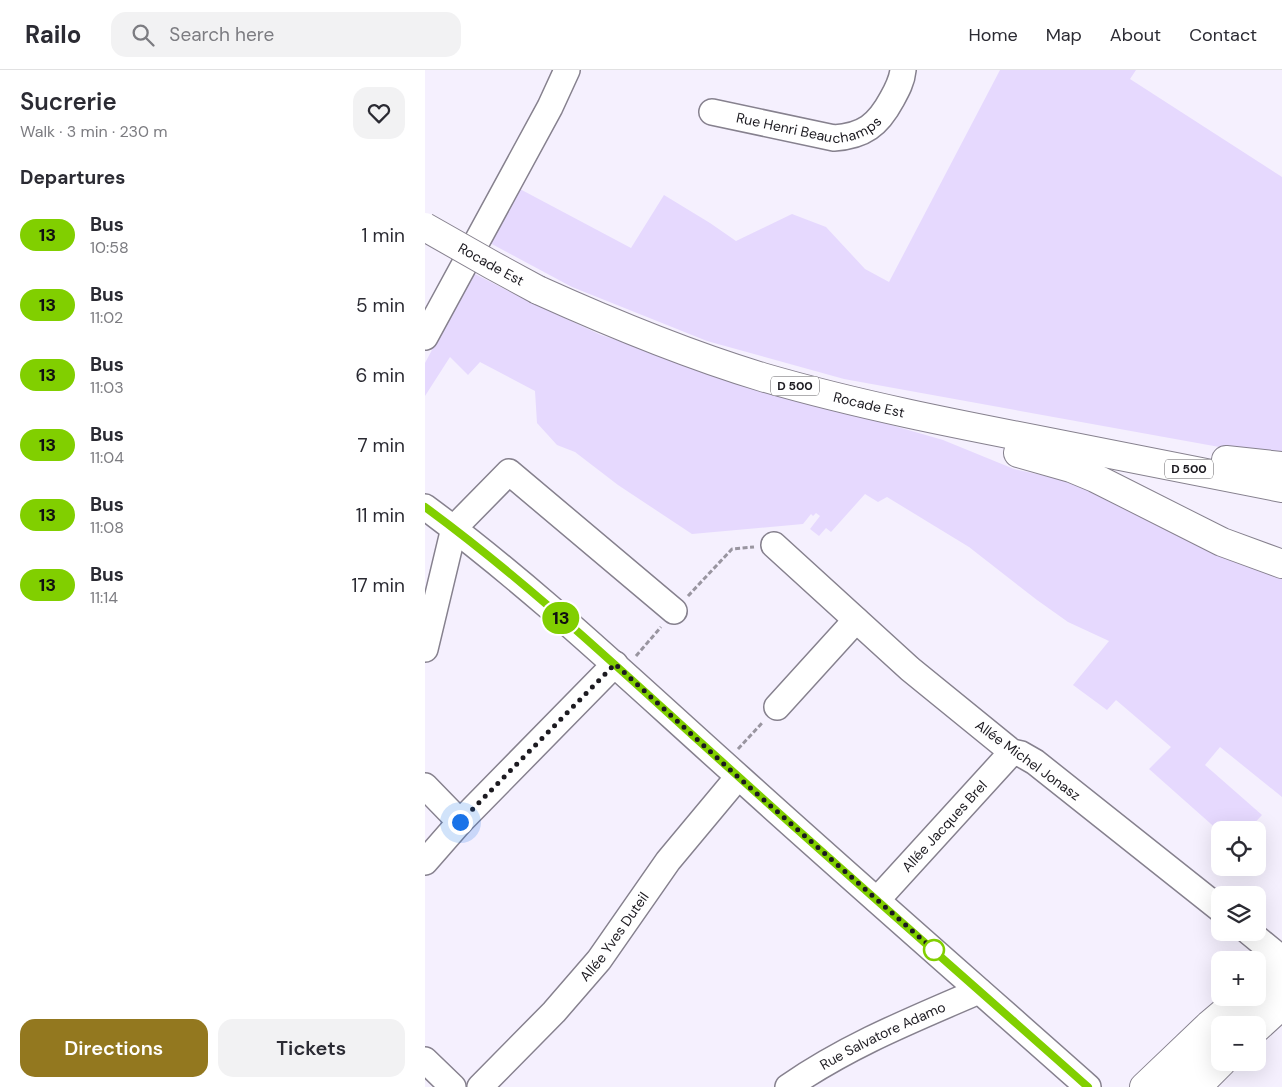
<!DOCTYPE html>
<html lang="en">
<head>
<meta charset="utf-8">
<style>
  :root { --surface:#fff; --page:#f2f2f3; --text:#2b2b33; --muted:#7c7c81; --line:#e1e1e2; --accent:#93781f }
  body { margin:0; font-family:"DM Sans",sans-serif; background:var(--page); color:var(--text); height:100vh; display:flex; flex-direction:column; font-size:19px; white-space:nowrap }
  * { box-sizing:border-box; margin:0 }
  p { font-size:16px; color:var(--muted) }
  .icon { flex:none; width:28px; height:28px; fill:none; stroke:currentColor; stroke-width:2; stroke-linecap:round; stroke-linejoin:round }
  .map { position:relative; flex:1; overflow:hidden }
  .drawer { display:flex; flex-direction:column; background:var(--surface); width:425px }
  .drawer>* { flex:none }
  .badge { padding:0 10px; border-radius:16px; font-size:18px; line-height:32px }
  .controls { position:absolute; left:786px; top:751px; display:grid; gap:10px }
  .controls a { display:grid; place-items:center; width:55px; height:55px; border-radius:10px; background:var(--surface); box-shadow:0 5px 20px #0002; font-size:25px }
  .you { position:absolute; width:25px; height:25px; margin:-12px; border:4px solid #fff; border-radius:50%; background:#1a73e8; box-shadow:0 0 0 8px #1a73e833 }
  .map>.badge { position:absolute; translate:-50% -50%; box-shadow:0 0 0 2px #fff }
  h2 { padding:0 20px; font-size:19px; line-height:45px }
  .round { display:grid; place-items:center; flex:none; width:52px; height:52px; border-radius:15px; background:var(--page) }
  .headline { display:flex; align-items:center; justify-content:space-between; height:85px; padding:0 20px }
  h1 { font-size:24px; font-weight:600; line-height:38px }
  .action { display:flex; gap:10px; margin-top:auto; padding:10px 20px }
  .action a { flex:1; height:58px; border-radius:15px; background:var(--accent); color:#fff; font-size:20px; font-weight:600; line-height:58px; text-align:center }
  .action a+a { background:var(--page); color:var(--text) }
  ul { padding:0; list-style:none }
  li { display:flex; align-items:center; gap:15px; height:70px; padding:0 20px }
  li div { flex:1 }
  li b { display:block; font-size:19px }
  li em { font-style:normal }
  li .badge { min-width:55px; font-weight:700; text-align:center }
  header { display:flex; align-items:center; gap:30px; box-sizing:border-box; height:70px; padding:0 25px; background:var(--surface); border-bottom:1px solid var(--line) }
  header strong { font-size:24px }
  nav { display:flex; gap:28px; margin-inline-start:auto; font-size:18px }
  .search { width:350px; height:45px; background:var(--page); display:flex; align-items:center; gap:12px; box-sizing:border-box; padding:0 18px; border-radius:15px; color:var(--muted); font-size:19px }
  main { display:flex; flex:1; min-height:0 }
  .map>svg:first-child { display:block }
</style>
</head>
<body>
<header>
<strong>Railo</strong>
<div class="search"><svg class="icon" aria-label="search" viewBox="0 0 24 24"><circle cx="10" cy="10" r="6"/><path d="M15 15l6 6"/></svg>Search here</div>
<nav><a>Home</a><a>Map</a><a>About</a><a>Contact</a></nav>
</header>
<main>
<section class="drawer">
<div class="headline"><div><h1>Sucrerie</h1><p>Walk · 3 min · 230 m</p></div><a class="round"><svg class="icon" aria-label="heart" viewBox="0 0 24 24"><path d="M12 20l-8-8c-3-5 5-10 8-4 3-6 11-1 8 4z"/></svg></a></div>
<h2>Departures</h2>
<ul>
<li><span class="badge" style="background:#81cf00;color:#111">13</span><div><b>Bus</b><p>10:58</p></div><em>1 min</em></li>
<li><span class="badge" style="background:#81cf00;color:#111">13</span><div><b>Bus</b><p>11:02</p></div><em>5 min</em></li>
<li><span class="badge" style="background:#81cf00;color:#111">13</span><div><b>Bus</b><p>11:03</p></div><em>6 min</em></li>
<li><span class="badge" style="background:#81cf00;color:#111">13</span><div><b>Bus</b><p>11:04</p></div><em>7 min</em></li>
<li><span class="badge" style="background:#81cf00;color:#111">13</span><div><b>Bus</b><p>11:08</p></div><em>11 min</em></li>
<li><span class="badge" style="background:#81cf00;color:#111">13</span><div><b>Bus</b><p>11:14</p></div><em>17 min</em></li>
</ul>
<div class="action"><a>Directions</a><a>Tickets</a></div>
</section>
<div class="map">
<svg width="857" height="1017" viewBox="0 0 857 1017">
  <rect width="100%" height="100%" fill="#f5f0fe"/>
  <!-- green -->
  <g fill="#e6d9fe">
    <path d="M575,0h136l-6,9 152,98v277l-46,-4 -392,-71 -137,-38 -135,-54 -84,-45 30,-54 113,60 33,-53 46,28 26,18 56,-27 34,13 39,42 24,13z"/>
    <path d="M48,203l51,26 77,36 217,69 125,36 71,29 73,16 195,89v223l-62,-50 -15,18 57,50 -14,15h-28v2l-71,-63 22,-22 -55,-47 -9,10 -34,-25 36,-44 -41,-19 -31,-22 -68,-53 -82,-50 -9,5 -13,-8 -34,38 -5,-4 -7,8 -9,-7 10,-13 -4,-3 -3,3 -2,-2 -8,10 -111,10 -74,-49 -43,-33 -18,-7 -20,-22 -2,-32 -55,-29 -12,13 -18,-18 -25,39v-33z"/>
  </g>
  <g fill="none" stroke-linecap="round" stroke-linejoin="round">
    <!-- minor casing -->
    <g stroke="#86818e" stroke-width="28">
      <g id="minor">
        <path id="s1" d="M287,42l122,26c30,-2 44,-13 58,-39 5,-9 10,-18 11,-29"/>
        <path d="M0,267l125,-230 17,-37"/>
        <path d="M0,437c111,82 212,179 315,271 115,104 232,206 348,309"/>
        <path d="M349,475l136,124 102,83 9,2 14,8 185,147"/>
        <path d="M0,579l29,-121 55,-56 165,139"/>
        <path d="M352,637l79,-87"/>
        <path d="M0,716l35,36"/>
        <path d="M0,792l35,-40 155,-158"/>
        <path id="s2" d="M452,830l135,-148"/>
        <path d="M824,862l33,27"/>
        <path d="M803,950l54,-40"/>
        <path d="M0,990l28,27"/>
        <path id="s3" d="M55,1017l74,-75 45,-52 69,-99 70,-84"/>
        <path id="s4" d="M363,1017c61,-42 124,-67 191,-96"/>
        <path d="M744,1017l51,-49"/>
      </g>
    </g>
    <!-- major casing -->
    <g stroke="#86818e" stroke-width="30">
      <g id="major">
        <path d="M832,914l25,-23"/>
        <path d="M832,958l25,-23"/>
        <path d="M719,1017l65,-62 32,-27"/>
        <path d="M772,1017l25,-25"/>
      </g>
    </g>
    <!-- highway casing -->
    <g stroke="#86818e" stroke-width="30">
      <g id="highway">
        <path id="s5" d="M113,220c73,33 148,64 224,87 96,28 194,47 292,66 76,15 152,30 228,45"/>
        <path d="M593,383l53,15 24,10 127,64 60,22"/>
        <path d="M801,390l56,6"/>
      </g>
    </g>
    <!-- path -->
    <g stroke="#9995a0" stroke-width="3" stroke-dasharray="5 2.5" stroke-linecap="butt">
      <path d="M263,526l44,-47 22,-2"/>
      <path d="M211,586l25,-29"/>
      <path d="M313,679l25,-27"/>
    </g>
    <!-- minor -->
    <use href="#minor" stroke="#fff" stroke-width="25"/>
    <!-- major -->
    <use href="#major" stroke="#fff" stroke-width="28"/>
    <!-- highway -->
    <use href="#highway" stroke="#fff" stroke-width="28"/>
    <!-- highway-bridge casing -->
    <g stroke="#86818e" stroke-width="30" stroke-linecap="butt">
      <g id="highway-bridge">
        <path id="s6" d="M0,157l67,38 46,25"/>
      </g>
    </g>
    <!-- highway-bridge -->
    <use href="#highway-bridge" stroke="#fff" stroke-width="28"/>
  </g>
  <g fill="none" stroke-linecap="round" stroke-linejoin="round">
    <!-- line casing -->
    <g stroke="#fff" stroke-width="11">
      <path id="line" d="M0,437c112,82 212,179 315,271 115,104 232,206 348,309"/>
    </g>
    <!-- line -->
    <use href="#line" stroke="#81cf00" stroke-width="8"/>
    <!-- walk -->
    <path stroke="#1c1a20" stroke-width="5" stroke-dasharray="0 9" d="M35,752l155,-158 123,113 196,173"/>
  </g>
  <!-- markers -->
  <circle fill="#fff" stroke="#81cf00" stroke-width="2.5" cx="509" cy="880" r="10"/>
  <g text-anchor="middle" dominant-baseline="central" stroke-width="5" stroke-linejoin="round" paint-order="stroke">
    <!-- shield labels -->
    <g fill="#fff" stroke="#605f63" stroke-width="1">
      <rect x="346" y="306.5" width="48" height="19" rx="4"/>
      <rect x="740" y="389.5" width="48" height="19" rx="4"/>
    </g>
    <g font-size="12" font-weight="bold" fill="#1c1a20">
      <text x="370" y="316">D 500</text>
      <text x="764" y="399">D 500</text>
    </g>
    <!-- street labels -->
    <g font-size="14" fill="#1c1a20" stroke="#fff">
      <text stroke="none"><textPath href="#s1" startOffset="100">Rue Henri Beauchamps</textPath></text>
      <text stroke="none"><textPath href="#s6" startOffset="76">Rocade Est</textPath></text>
      <text stroke="none"><textPath href="#s5" startOffset="351">Rocade Est</textPath></text>
      <text transform="translate(603 690) rotate(36)">Allée Michel Jonasz</text>
      <text stroke="none"><textPath href="#s2" startOffset="100">Allée Jacques Brel</textPath></text>
      <text stroke="none"><textPath href="#s3" startOffset="202">Allée Yves Duteil</textPath></text>
      <text stroke="none"><textPath href="#s4" startOffset="108">Rue Salvatore Adamo</textPath></text>
    </g>
  </g>
</svg>
<div class="controls">
<a><svg class="icon" aria-label="locate" viewBox="0 0 24 24"><circle cx="12" cy="12" r="6"/><path d="M12 2v4M12 18v4M2 12h4M18 12h4"/></svg></a>
<a><svg class="icon" aria-label="layers" viewBox="0 0 24 24"><path d="M12 4l9 5-9 5-9-5zM3 14l9 5 9-5"/></svg></a>
<a>+</a>
<a>−</a>
</div>
<div class="you" style="left:35px;top:752px"></div>
<b class="badge" style="left:136px;top:548px;background:#81cf00;color:#111">13</b>
</div>
</main>
</body>
</html>
